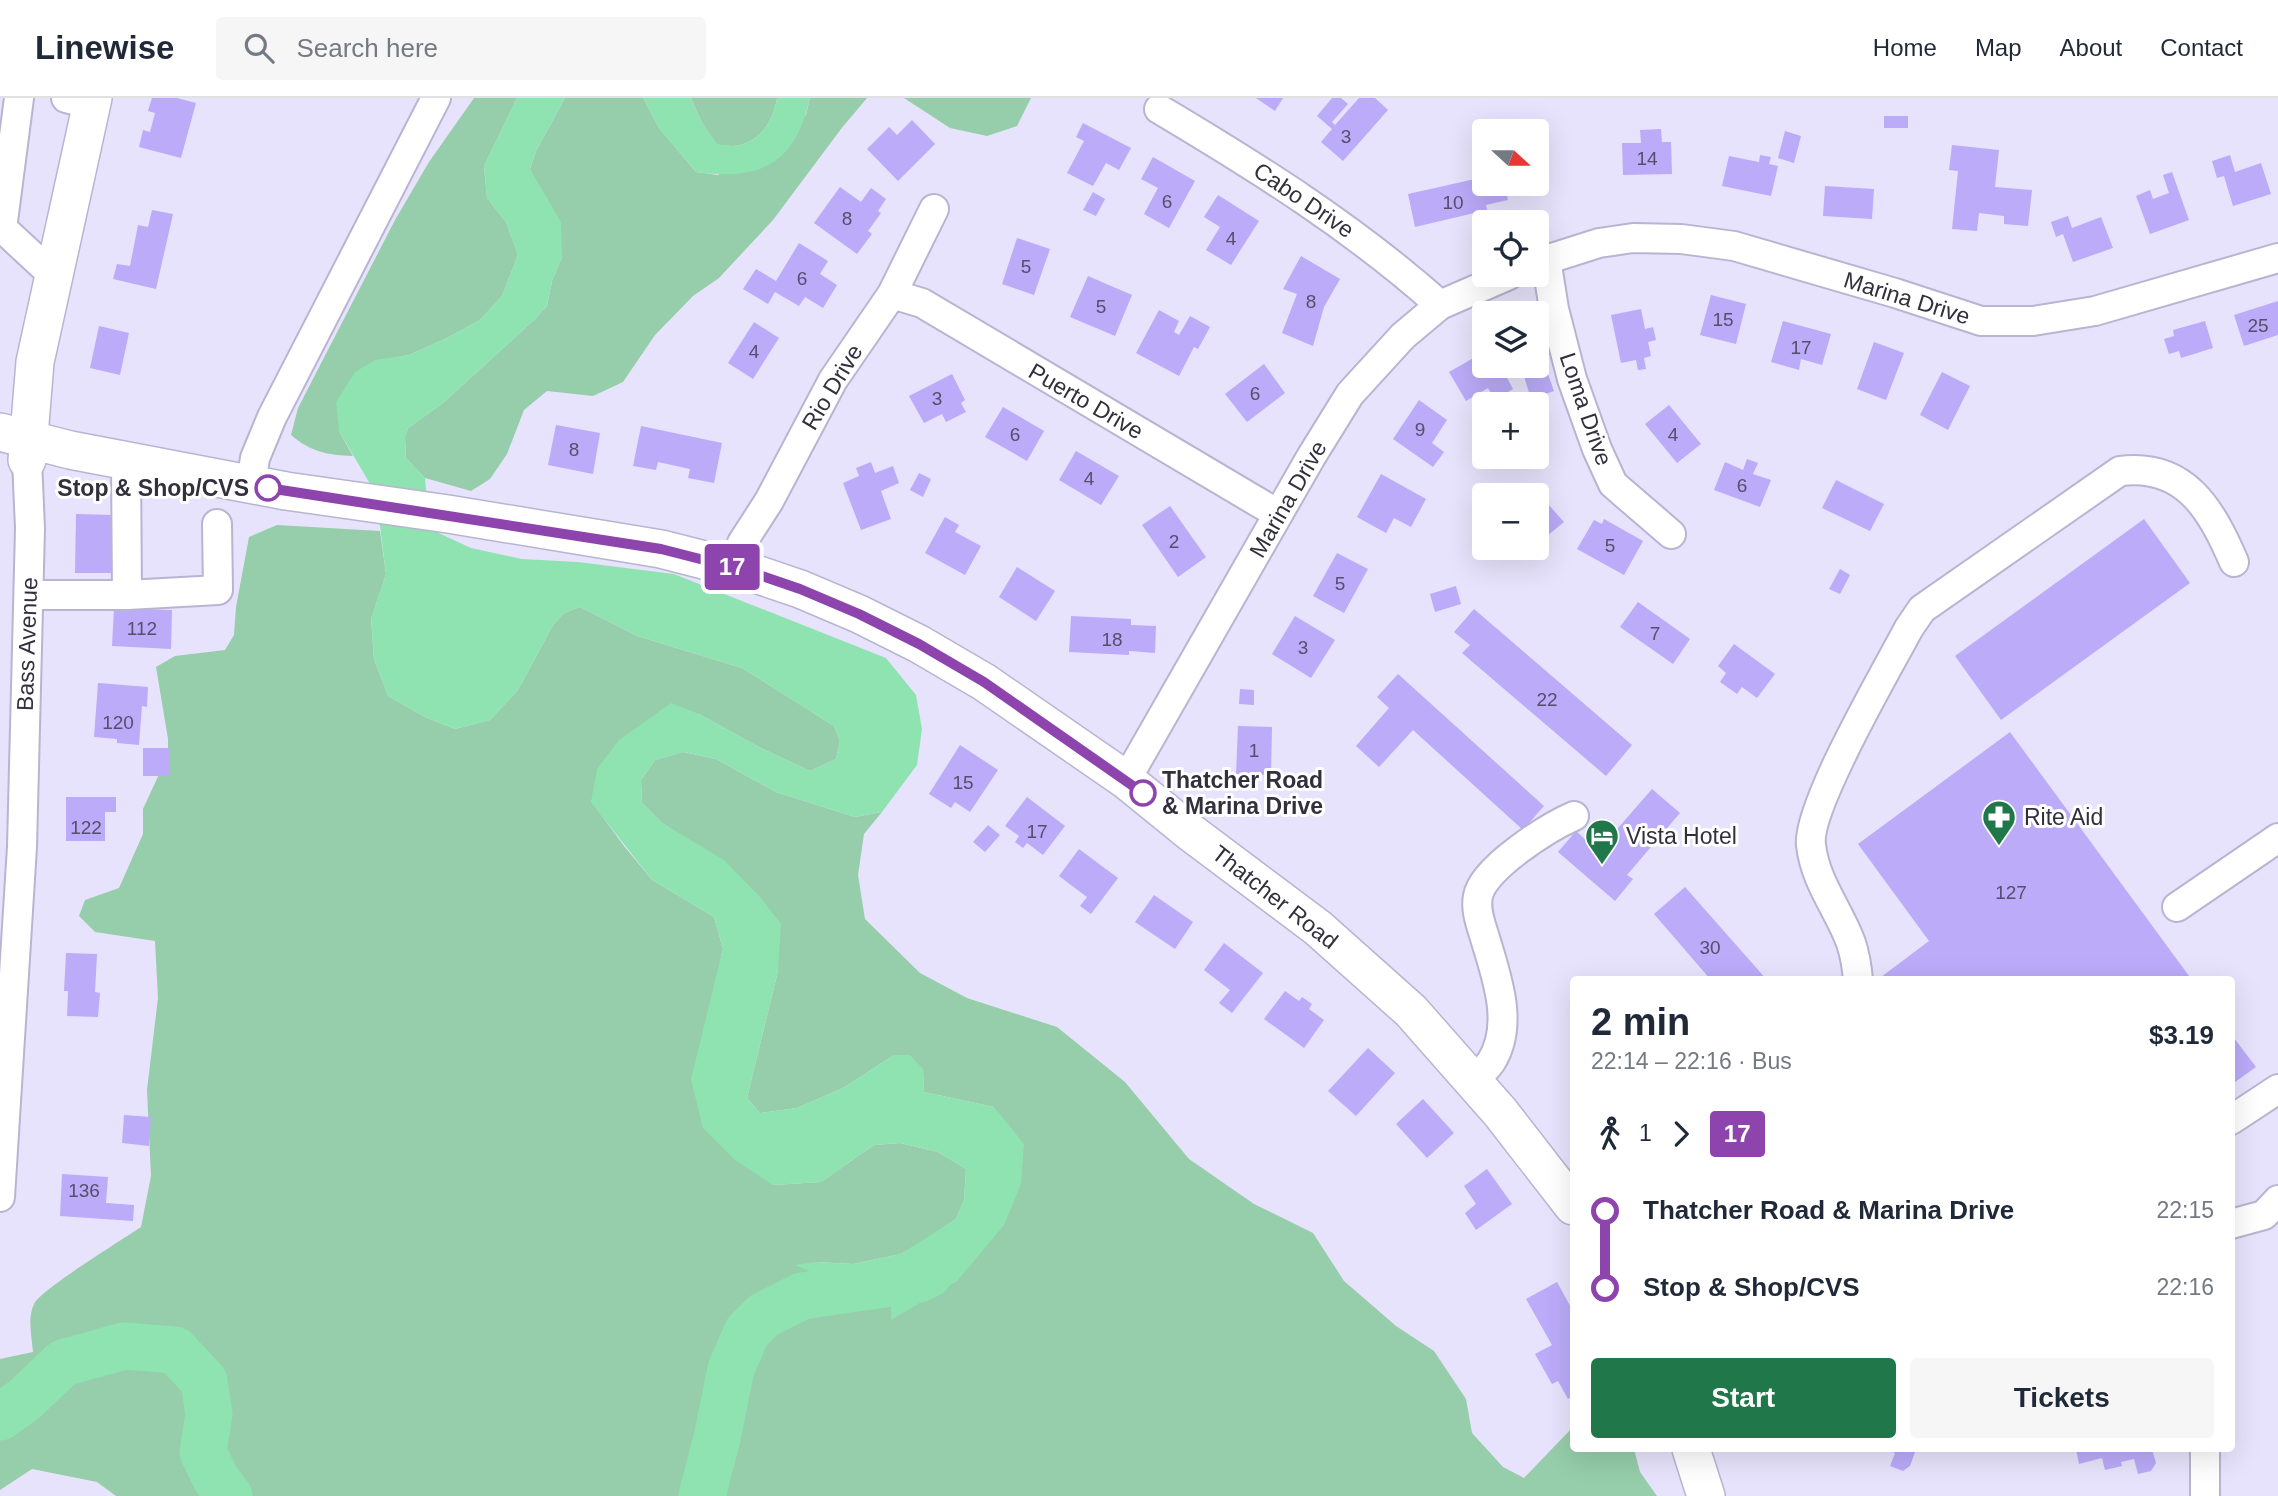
<!DOCTYPE html>
<html lang="en">
<head>
<meta charset="utf-8">
<style>
  :root { --surface:#fff; --page:#f6f6f7; --text:#1f2937; --muted:#747a83; --line:#e0e1e3; --accent:#20774a }
  body { margin:0; font-family:Helvetica,sans-serif; background:var(--page); color:var(--text); height:100vh; display:flex; flex-direction:column; font-size:26px; white-space:nowrap }
  * { box-sizing:border-box; margin:0 }
  p { font-size:23px; color:var(--muted) }
  .icon { flex:none; width:38px; height:38px; fill:none; stroke:currentColor; stroke-width:2; stroke-linecap:round; stroke-linejoin:round }
  .map { position:relative; flex:1; overflow:hidden }
  .details { position:absolute; left:1570px; top:878px; width:665px; height:476px; display:flex; flex-direction:column; background:var(--surface); border-radius:7px; box-shadow:0 7px 28px #0002 }
  .details>* { flex:none }
  .badge { padding:0 14px; border-radius:5px; font-size:24px; line-height:46px }
  .needle { width:46px; rotate:111deg }
  .controls { position:absolute; left:1472px; top:21px; display:grid; gap:14px }
  .controls a { display:grid; place-items:center; width:77px; height:77px; border-radius:7px; background:var(--surface); box-shadow:0 7px 28px #0002; font-size:35px }
  .map>.badge { position:absolute; translate:-50% -50%; box-shadow:0 0 0 4px #fff }
  .legs { display:flex; align-items:center; gap:10px; height:77px; padding:0 21px; font-size:23px }
  .legs p { margin-inline-start:auto }
  .summary { display:flex; align-items:center; justify-content:space-between; height:119px; padding:0 21px }
  h1 { font-size:38px; font-weight:700; line-height:52px }
  .cta { display:flex; gap:14px; margin-top:auto; padding:14px 21px }
  .cta a { flex:1; height:80px; border-radius:7px; background:var(--accent); color:#fff; font-size:28px; font-weight:700; line-height:80px; text-align:center }
  .cta a+a { background:var(--page); color:var(--text) }
  ul { padding:0 21px; list-style:none }
  li { display:flex; align-items:center; gap:24px; height:77px; font-size:26px }
  li i { display:grid; place-items:center; width:10px; height:100%; margin:0 9px; background:currentColor }
  li i::after { content:''; width:18px; height:18px; margin:-9px; border:5px solid; border-radius:50%; background:var(--surface) }
  li p { margin-inline-start:auto }
  li:first-child i { background:linear-gradient(#0000 50%,currentColor 0) }
  li:last-child i { background:linear-gradient(currentColor 50%,#0000 0) }
  header { display:flex; align-items:center; gap:42px; box-sizing:border-box; height:98px; padding:0 35px; background:var(--surface); border-bottom:2px solid var(--line) }
  header strong { font-size:33px }
  nav { display:flex; gap:38px; margin-inline-start:auto; font-size:24px }
  .search { width:490px; height:63px; background:var(--page); display:flex; align-items:center; gap:18px; box-sizing:border-box; padding:0 24px; border-radius:7px; color:var(--muted); font-size:26px }
  .map>svg:first-child { display:block }
</style>
</head>
<body>
<header>
<strong>Linewise</strong>
<div class="search"><svg class="icon" aria-label="search" viewBox="0 0 24 24"><circle cx="10" cy="10" r="6"/><path d="M15 15l6 6"/></svg>Search here</div>
<nav><a>Home</a><a>Map</a><a>About</a><a>Contact</a></nav>
</header>
<div class="map">
<svg width="2278" height="1398" viewBox="0 0 2278 1398">
  <rect width="100%" height="100%" fill="#e7e3fc"/>
  <!-- green -->
  <g fill="#96cdaa">
    <path d="M474,0h43l-33,68 3,32 19,24 12,33 -16,41 -22,24 -33,18 -38,17 -34,6 -36,70 14,25c-26,-1 -42,-4 -62,-21l7,-27 97,-188 34,-58z"/>
    <path d="M565,0h78l16,30 37,44 22,3 88,-60 4,-17h57l-26,31 -68,91 -54,58 -26,18 -38,39 -32,47 -30,14 -46,-5 -23,19 -17,44 -17,25 -19,12 -46,-13 -19,-20 -1,-21 3,-9 35,-25 91,-83 13,-14 5,-25 10,-24 -32,-88 6,-18z"/>
    <path d="M691,0h86c-3,20 -15,42 -37,47 -6,2 -16,0 -23,0l-16,-24z"/>
    <path d="M904,0h127l-14,28 -30,10 -37,-8z"/>
    <path d="M277,427l103,6 6,43 -15,45 3,40 14,37 37,21 30,12 35,-9 28,-30 35,-65 11,-12 16,-6 57,29 105,32 92,58 6,15 -4,18 -26,12 -51,-24 -60,-33 -108,87 33,45 28,34 62,37 9,32 -14,61 64,175 48,-3 53,-37 26,-2 38,9 28,17 -2,31 -8,19 -30,20 -25,15 -48,10 -37,-2 31,25 38,-1 6,18v15l67,-39 36,-173 -70,-15 -1,-23 -29,-14 -51,33 -46,20 -37,5 -13,-15 31,-127 -88,-130 -28,-18 -20,-20 -1,-23 14,-20 28,-8 33,7 60,33 79,25 27,-5 -18,22 -6,41 7,44 55,54 47,25 90,29 68,55 64,77 65,45 59,29 31,48 52,45 38,25 32,48 6,34 31,34 21,11 49,-51v22h61l6,23 17,24h-1541l-19,-14 -65,-13 -32,21v-131l33,-7c-1,-15 -6,-33 1,-48 6,-14 88,-64 107,-77l10,-51 -4,-86 11,-92 -3,-57 -60,-9 -16,-16 6,-16 34,-12 24,-54v-25l25,-54v-16l-12,-72 19,-11 50,-6 9,-15 2,-28 13,-70z"/>
  </g>
  <!-- water -->
  <g fill="#8fe3b0">
    <path d="M517,0h48l-29,53 -6,18 31,53 1,35 -10,24 -5,25 -13,14 -91,83 -35,25 -3,9 1,21 19,20 5,51 41,19 51,11 56,3 96,12 212,84 30,37 6,34 -5,36 -35,47 -27,5 -79,-25 -60,-33 -32,-7 -29,8 -14,20 1,23 20,20 62,37 36,37 21,27 -3,47 -31,127 13,15 37,-5 46,-20 51,-33h16l13,14 1,23 70,15 30,37 -3,40 -17,41 -46,55 -67,40v-16l-6,-18 -38,1 -52,-22 21,-3 37,2 48,-10 55,-35 8,-19 2,-31 -28,-17 -38,-9 -26,2 -53,37 -48,3 -38,-25 -32,-32 -12,-49 32,-130 -9,-32 -62,-37 -61,-78 6,-33 22,-29 52,-37 28,11 60,33 51,24 26,-12 4,-18 -6,-15 -92,-58 -105,-32 -57,-29 -16,6 -11,12 -35,65 -28,30 -35,9 -30,-12 -37,-21 -14,-37 -3,-40 15,-45 -10,-80 -37,-63 -3,-29 19,-30 20,-12 34,-5 38,-17 33,-18 22,-24 16,-41 -12,-33 -19,-24 -3,-32z"/>
    <path d="M643,0h48l10,23 16,23c7,1 17,3 23,1 22,-5 34,-27 37,-47h33c-15,66 -49,83 -114,74l-37,-44z"/>
  </g>
  <g fill="none" stroke-linecap="round" stroke-linejoin="round">
    <!-- river -->
    <g stroke="#8fe3b0" stroke-width="47">
      <path d="M0,1319l24,-17 39,-37 61,-17 51,4 29,31 5,33 -6,38 13,27 13,17"/>
      <path d="M702,1398l15,-58 14,-69 16,-37 17,-17 38,-19 117,-17 10,-5"/>
    </g>
  </g>
  <!-- building -->
  <g fill="#bbabf9">
    <path d="M152,0h25l19,5 -15,55 -42,-11 4,-17 7,2 5,-19 -7,-2z"/>
    <path d="M1256,0h27l-8,13z"/>
    <path d="M1332,0h9l7,6 -16,18 3,3 24,-27h16l13,12 -45,51 -22,-19 11,-13 -15,-13z"/>
    <rect x="1884" y="18" width="24" height="12"/>
    <path d="M912,22l23,24 -37,37 -31,-32 22,-22 8,8z"/>
    <path d="M1083,25l48,25 -12,22 -13,-7 -13,23 -26,-13 17,-32 -8,-4z"/>
    <path d="M1661,31l1,13h9l1,32 -49,1 -1,-32h19l-1,-13z"/>
    <path d="M1785,33l16,5 -7,27 -16,-5z"/>
    <path d="M1952,47l47,5 -4,37 37,3 -4,36 -24,-2v-8l-25,-3 -2,18 -25,-2 6,-58 -9,-1z"/>
    <path d="M1760,57l11,2 -2,7 9,2 -7,30 -49,-10 7,-30 30,6z"/>
    <path d="M2230,57l5,17 26,-9 10,31 -38,12 -9,-30 -7,2 -5,-17z"/>
    <path d="M1153,59l42,24 -26,47 -25,-14 14,-26 -17,-9z"/>
    <path d="M2172,74l17,48 -39,14 -14,-38 14,-6 3,9 16,-6 -6,-18z"/>
    <path d="M1484,79v7h20l4,16 -22,5 1,5 -72,17 -7,-33z"/>
    <path d="M1825,88l49,3 -2,30 -49,-3z"/>
    <path d="M840,89l21,15 10,-14 15,11 -8,12 3,2 -13,18 4,3 -15,20 -43,-31z"/>
    <path d="M1093,94l12,7 -9,17 -13,-6z"/>
    <path d="M1218,97l41,26 -28,44 -25,-15 14,-23 -16,-10z"/>
    <path d="M152,112l21,4 -17,75 -43,-10 4,-15 13,2 8,-41 10,2z"/>
    <path d="M2068,118l4,12 29,-11 12,31 -40,14 -10,-28 -7,3 -5,-15z"/>
    <path d="M1017,140l33,11 -16,46 -32,-11z"/>
    <path d="M799,145l29,18 -8,13 17,11 -14,23 -18,-11 -6,9 -24,-14 -7,12 -25,-15 13,-20 20,12z"/>
    <path d="M1301,158l39,23 -16,28 -11,39 -31,-13 15,-39 -14,-5z"/>
    <path d="M1088,178l44,19 -17,41 -45,-19z"/>
    <path d="M1711,197l35,9 -10,40 -36,-9z"/>
    <path d="M2278,203v34l-34,11 -10,-31z"/>
    <path d="M1641,211l4,20 8,-2 3,13 -8,2 3,14 -7,2 2,11 -8,1 -2,-10 -15,3 -10,-48z"/>
    <path d="M1159,212l20,11 -5,11 5,3 11,-19 20,11 -12,22 -4,-2 -15,29 -43,-23z"/>
    <path d="M1783,223l48,13 -9,31 -21,-6 -2,11 -28,-8z"/>
    <path d="M2205,223l8,27 -32,10 -2,-7 -10,3 -5,-15 10,-3 -1,-6z"/>
    <path d="M754,224l25,16 -26,41 -25,-16z"/>
    <path d="M99,228l30,7 -9,42 -30,-7z"/>
    <path d="M1874,244l30,11 -18,47 -29,-11z"/>
    <path d="M1484,254v14h31l-11,6 9,17 -18,11 -7,-12 -22,13 -17,-29z"/>
    <path d="M1264,266l21,29 -38,29 -22,-28z"/>
    <path d="M1545,268l9,25 -23,8 -8,-26z"/>
    <path d="M1942,274l28,14 -22,44 -28,-15z"/>
    <path d="M952,276l13,26 -4,3 5,9 -20,10 -4,-8 -18,9 -15,-27z"/>
    <path d="M1419,302l28,20 -15,23 12,9 -11,15 -40,-28z"/>
    <path d="M1669,307l32,39 -24,19 -32,-39z"/>
    <path d="M1003,309l41,24 -17,30 -42,-24z"/>
    <path d="M556,327l44,8 -7,41 -45,-9z"/>
    <path d="M641,328l81,17 -8,40 -26,-5 2,-9 -32,-7 -2,8 -23,-4z"/>
    <path d="M1076,353l43,25 -18,29 -42,-25z"/>
    <path d="M1747,361l11,4 -5,11 18,6 -11,27 -46,-17 11,-28 18,8z"/>
    <path d="M871,364l4,11 18,-7 6,17 -18,8 10,28 -30,11 -18,-47 16,-7 -3,-8z"/>
    <path d="M919,375l12,6 -8,18 -13,-7z"/>
    <path d="M1381,376l45,25 -15,28 -17,-9 -8,15 -29,-16z"/>
    <path d="M1836,382l48,24 -14,27 -48,-23z"/>
    <path d="M1531,387l33,37 -28,23v-50h-17z"/>
    <path d="M1170,408l36,51 -28,20 -36,-52z"/>
    <path d="M76,416l37,1 -1,58h-37z"/>
    <path d="M945,419l14,8 -4,7 26,14 -16,29 -40,-22z"/>
    <path d="M1604,421l39,22 -19,34 -47,-26 17,-29 8,4z"/>
    <path d="M2144,421l46,64 -189,137 -46,-64z"/>
    <path d="M1337,455l31,16 -24,44 -31,-17z"/>
    <path d="M1017,469l38,24 -19,30 -37,-24z"/>
    <path d="M1840,471l10,6 -10,19 -11,-5z"/>
    <path d="M1456,488l5,18 -26,8 -5,-18z"/>
    <path d="M1638,504l52,37 -17,25 -53,-37z"/>
    <path d="M114,510l58,2 -1,39 -59,-3z"/>
    <path d="M1474,511l158,136 -26,31 -144,-123 8,-8 -16,-13z"/>
    <path d="M1071,518l60,3v6l25,1 -1,27 -26,-2v4l-60,-3z"/>
    <path d="M1295,518l40,24 -24,38 -39,-24z"/>
    <path d="M1734,546l41,30 -18,24 -15,-11 -5,7 -17,-12 6,-9 -8,-7z"/>
    <path d="M1398,576l146,132 -21,24 -110,-100 -34,37 -23,-21 33,-38 -12,-11z"/>
    <path d="M98,585l50,4 -1,20 -5,-1 -3,39 -22,-2v-4l-23,-2z"/>
    <path d="M1240,591l14,1v15l-15,-1z"/>
    <path d="M1238,628l34,1 -1,48 -35,-1z"/>
    <path d="M2010,634l182,248h-315l52,-39 -71,-97z"/>
    <path d="M960,647l38,25 -28,42 -15,-10 -4,6 -22,-14z"/>
    <rect x="143" y="650" width="27" height="28"/>
    <path d="M1652,691l28,24 -53,62 6,4 -18,22 -57,-49 18,-21 22,20z"/>
    <path d="M66,699h50v15h-11v29h-39z"/>
    <path d="M1027,699l38,29 -22,29 -16,-12 -4,5 -8,-6 4,-6 -14,-10z"/>
    <path d="M988,727l12,10 -15,17 -12,-10z"/>
    <path d="M1079,751l39,29 -27,36 -11,-8 7,-9 -28,-21z"/>
    <path d="M1685,789l82,93h-56l-57,-66z"/>
    <path d="M1154,797l39,27 -18,27 -40,-27z"/>
    <path d="M1224,845l39,30 -31,40 -13,-10 11,-13 -26,-20z"/>
    <path d="M66,855l31,1 -2,38 5,1 -2,24 -31,-1 1,-25h-4z"/>
    <path d="M1285,893l14,10 3,-4 10,7 -3,5 15,11 -20,28 -40,-29z"/>
    <path d="M2231,936l25,33 -25,18z"/>
    <path d="M1368,950l27,25 -39,43 -28,-25z"/>
    <path d="M1423,1001l31,34 -27,25 -31,-34z"/>
    <path d="M124,1017l27,2 -2,29 -27,-3z"/>
    <path d="M1487,1071l25,35 -36,26 -11,-17 11,-9 -12,-18z"/>
    <path d="M62,1076l46,3 -2,26 28,2 -1,16 -73,-5z"/>
    <path d="M1557,1184l16,29v85l-5,3 -10,-18 -6,3 -17,-30 17,-9 -26,-46z"/>
    <path d="M1884,1351h32l-6,17 -7,5 -13,-5 5,-13z"/>
    <path d="M2076,1351h76l4,14 -5,8 -13,3 -4,-15 -13,3 1,4 -17,4 -3,-12 -23,6z"/>
  </g>
  <g fill="none" stroke-linecap="round" stroke-linejoin="round">
    <!-- minor casing -->
    <g stroke="#b9b4d1" stroke-width="32">
      <g id="minor">
        <path d="M66,0l26,7"/>
        <path d="M1159,11c99,59 195,119 281,196"/>
        <path d="M0,128l54,50"/>
        <path d="M2,131l17,-131"/>
        <path d="M1546,161l8,50 18,70 25,70 16,35 58,50"/>
        <path d="M1536,165l63,-20 34,-5 48,1 53,7 161,47 86,28h52l62,-10 183,-53"/>
        <path d="M892,196l30,9 356,211"/>
        <path d="M251,386l4,-26 17,-41 164,-319"/>
        <path d="M733,469l9,-24 27,-42 64,-121 59,-86 42,-85"/>
        <path d="M29,497h98l-1,-134"/>
        <path d="M127,497l91,-5 -1,-66"/>
        <path d="M1126,682l185,-323 39,-63 53,-58 37,-31 69,-30"/>
        <path d="M2177,809l101,-69"/>
        <path d="M1858,882c-1,-12 -3,-25 -7,-37 -12,-33 -36,-61 -40,-98 -5,-37 77,-177 98,-217l13,-19 198,-138c65,-8 91,38 114,91"/>
        <path d="M1473,983c6,-6 13,-12 18,-19 24,-38 5,-86 -6,-124 -4,-13 -10,-28 -7,-42 5,-28 71,-69 96,-80"/>
        <path d="M2231,1022l47,-31"/>
        <path d="M0,1099l22,-350 8,-319 -3,-68"/>
        <path d="M2231,1126l33,-9 14,-15"/>
        <path d="M2205,1351v47"/>
      </g>
    </g>
    <!-- major casing -->
    <g stroke="#b9b4d1" stroke-width="40">
      <g id="major">
        <path d="M0,334l70,18 216,41 162,23 213,35 86,22 53,18 59,25 60,30 65,38 142,98 64,52 128,96 93,83 89,101 73,94"/>
        <path d="M27,362l8,-98 58,-264"/>
        <path d="M1691,1351l15,47"/>
      </g>
    </g>
    <!-- minor -->
    <use href="#minor" stroke="#fff" stroke-width="28"/>
    <!-- major -->
    <use href="#major" stroke="#fff" stroke-width="37"/>
  </g>
  <g fill="none" stroke-linecap="round" stroke-linejoin="round">
    <!-- line-1 casing -->
    <g stroke="#fff" stroke-width="16">
      <path id="line-1" d="M268,390l393,61 86,22 53,18 59,25 60,30 65,38 159,111"/>
    </g>
    <!-- line-1 -->
    <use href="#line-1" stroke="#8e44ad" stroke-width="10"/>
  </g>
  <!-- icons -->
  <defs>
    <g id="pharmacy-pin" transform="scale(1.75)"><path d="M0 17L-7.5 6A9.5 9.5 0 1 1 7.5 6Z" fill="#20774a" stroke="#fff"/><path d="M-2-6h4v4h4v4h-4v4h-4v-4h-4v-4h4Z" fill="#fff"/></g>
    <g id="hotel-pin" transform="scale(1.75)"><path d="M0 17L-7.5 6A9.5 9.5 0 1 1 7.5 6Z" fill="#20774a" stroke="#fff"/><path d="M-6-4.5h1.5V1H6V5H4.5V3h-9V5H-6ZM-4 0a1.8 1.8 0 1 1 3.6 0ZM.5 0V-2.5h3Q6-2.5 6 0Z" fill="#fff"/></g>
  </defs>
  <g fill-rule="evenodd">
    <use href="#pharmacy-pin" x="1999" y="719"/>
    <use href="#hotel-pin" x="1602" y="738"/>
  </g>
  <!-- markers -->
  <g fill="#fff" stroke="#8e44ad" stroke-width="3.5">
    <circle cx="268" cy="390" r="12"/>
    <circle cx="1143" cy="695" r="12"/>
  </g>
  <g text-anchor="middle" dominant-baseline="central" stroke-width="6" stroke-linejoin="round" paint-order="stroke">
    <!-- number labels -->
    <g font-size="19" fill="#544f6b">
      <text x="1346" y="38">3</text>
      <text x="1647" y="60">14</text>
      <text x="1167" y="103">6</text>
      <text x="1453" y="104">10</text>
      <text x="847" y="120">8</text>
      <text x="1231" y="140">4</text>
      <text x="1026" y="168">5</text>
      <text x="802" y="180">6</text>
      <text x="1311" y="203">8</text>
      <text x="1101" y="208">5</text>
      <text x="1723" y="221">15</text>
      <text x="2258" y="227">25</text>
      <text x="1801" y="249">17</text>
      <text x="754" y="253">4</text>
      <text x="1255" y="295">6</text>
      <text x="937" y="300">3</text>
      <text x="1420" y="331">9</text>
      <text x="1015" y="336">6</text>
      <text x="1673" y="336">4</text>
      <text x="574" y="351">8</text>
      <text x="1089" y="380">4</text>
      <text x="1742" y="387">6</text>
      <text x="1174" y="443">2</text>
      <text x="1610" y="447">5</text>
      <text x="1340" y="485">5</text>
      <text x="142" y="530">112</text>
      <text x="1655" y="535">7</text>
      <text x="1112" y="541">18</text>
      <text x="1303" y="549">3</text>
      <text x="1547" y="601">22</text>
      <text x="118" y="624">120</text>
      <text x="1254" y="652">1</text>
      <text x="963" y="684">15</text>
      <text x="86" y="729">122</text>
      <text x="1037" y="733">17</text>
      <text x="2011" y="794">127</text>
      <text x="1710" y="849">30</text>
      <text x="84" y="1092">136</text>
    </g>
    <!-- street labels -->
    <g font-size="23" fill="#32303c" stroke="#fff">
      <text transform="translate(1304 102) rotate(34)">Cabo Drive</text>
      <text transform="translate(1907 200) rotate(17)">Marina Drive</text>
      <text transform="translate(832 289) rotate(-59)">Rio Drive</text>
      <text transform="translate(1086 303) rotate(30)">Puerto Drive</text>
      <text transform="translate(1586 311) rotate(71)">Loma Drive</text>
      <text transform="translate(1288 401) rotate(-60)">Marina Drive</text>
      <text transform="translate(27 546) rotate(-88)">Bass Avenue</text>
      <text transform="translate(1275 799) rotate(38)">Thatcher Road</text>
    </g>
    <!-- stop labels -->
    <g font-size="23" font-weight="bold" fill="#32303c" stroke="#fff" text-anchor="end">
      <text x="249" y="390">Stop &amp; Shop/CVS</text>
      <text x="1162" y="682" text-anchor="start">Thatcher Road<tspan x="1162" dy="26">&amp; Marina Drive</tspan></text>
    </g>
    <!-- poi labels -->
    <g font-size="23" fill="#32303c" stroke="#fff" text-anchor="start">
      <text x="2024" y="719">Rite Aid</text>
      <text x="1626" y="738">Vista Hotel</text>
    </g>
  </g>
</svg>
<div class="controls">
<a><svg class="needle" viewBox="-14 -14 28 28"><path d="M0-13l5 13h-10z" fill="#e53935"/><path d="M0 13l5-13h-10z" fill="#747a83"/></svg></a>
<a><svg class="icon" aria-label="locate" viewBox="0 0 24 24"><circle cx="12" cy="12" r="6"/><path d="M12 2v4M12 18v4M2 12h4M18 12h4"/></svg></a>
<a><svg class="icon" aria-label="layers" viewBox="0 0 24 24"><path d="M12 4l9 5-9 5-9-5zM3 14l9 5 9-5"/></svg></a>
<a>+</a>
<a>−</a>
</div>
<b class="badge" style="left:732px;top:469px;background:#8e44ad;color:#fff">17</b>
<section class="details">
<div class="summary"><div><h1>2 min</h1><p>22:14 – 22:16 · Bus</p></div><b>$3.19</b></div>
<div class="legs"><svg class="icon" aria-label="walk" viewBox="0 0 24 24"><circle cx="13" cy="4" r="2"/><path d="M13 8l-2 6 4 7M11 14l-3 7M7 12l3-4h3l4 4"/></svg>1<svg class="icon" aria-label="forward" viewBox="0 0 24 24"><path d="M9 5l7 7-7 7"/></svg><b class="badge" style="background:#8e44ad;color:#fff">17</b></div>
<ul>
<li><i style="color:#8e44ad"></i><b>Thatcher Road &amp; Marina Drive</b><p>22:15</p></li>
<li><i style="color:#8e44ad"></i><b>Stop &amp; Shop/CVS</b><p>22:16</p></li>
</ul>
<div class="cta"><a>Start</a><a>Tickets</a></div>
</section>
</div>
</body>
</html>
